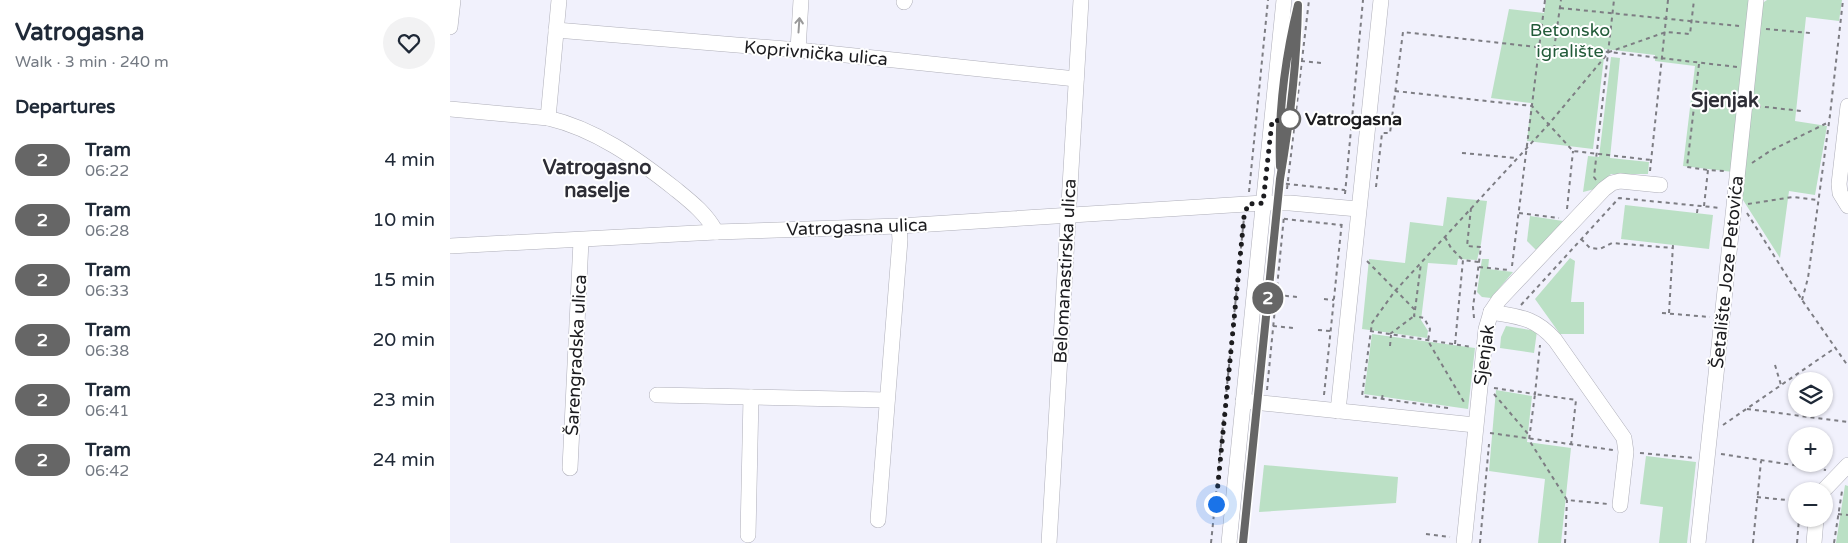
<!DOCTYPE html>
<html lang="en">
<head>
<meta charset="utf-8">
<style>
  :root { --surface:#fff; --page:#f2f2f3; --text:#1f2937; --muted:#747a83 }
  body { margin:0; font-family:"Varela Round",sans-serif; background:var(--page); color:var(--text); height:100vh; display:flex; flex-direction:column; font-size:19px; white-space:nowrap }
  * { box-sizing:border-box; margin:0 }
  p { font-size:16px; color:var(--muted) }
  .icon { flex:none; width:28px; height:28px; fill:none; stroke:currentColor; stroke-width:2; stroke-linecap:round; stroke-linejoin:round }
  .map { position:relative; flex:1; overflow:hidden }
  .panel { display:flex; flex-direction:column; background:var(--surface); width:450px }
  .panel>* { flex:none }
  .badge { padding:0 10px; border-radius:16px; font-size:18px; line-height:32px }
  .tools { position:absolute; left:1338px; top:372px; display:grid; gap:10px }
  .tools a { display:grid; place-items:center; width:45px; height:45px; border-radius:50%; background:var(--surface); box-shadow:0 1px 4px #0004; font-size:25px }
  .you { position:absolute; width:25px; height:25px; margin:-12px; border:4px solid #fff; border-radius:50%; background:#1a73e8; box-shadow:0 0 0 8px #1a73e833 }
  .map>.badge { position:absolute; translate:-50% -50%; box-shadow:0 0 0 2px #fff }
  h2 { padding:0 15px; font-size:19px; line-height:45px }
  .round { display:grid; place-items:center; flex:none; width:52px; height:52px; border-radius:26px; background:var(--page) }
  .overview { display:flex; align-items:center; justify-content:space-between; height:85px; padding:0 15px }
  h1 { font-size:24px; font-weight:700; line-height:38px }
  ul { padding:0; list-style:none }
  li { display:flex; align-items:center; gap:15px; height:60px; padding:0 15px }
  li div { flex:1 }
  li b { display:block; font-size:19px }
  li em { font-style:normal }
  li .badge { min-width:55px; font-weight:700; text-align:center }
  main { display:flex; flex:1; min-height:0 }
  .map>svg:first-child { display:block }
</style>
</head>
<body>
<main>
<section class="panel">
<div class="overview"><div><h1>Vatrogasna</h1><p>Walk · 3 min · 240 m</p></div><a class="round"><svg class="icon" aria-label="heart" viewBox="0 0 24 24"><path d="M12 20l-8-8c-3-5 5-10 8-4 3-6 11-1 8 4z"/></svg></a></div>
<h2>Departures</h2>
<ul>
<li><span class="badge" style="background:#666;color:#fff">2</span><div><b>Tram</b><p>06:22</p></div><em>4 min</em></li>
<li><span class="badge" style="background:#666;color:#fff">2</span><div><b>Tram</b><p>06:28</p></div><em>10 min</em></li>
<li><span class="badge" style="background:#666;color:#fff">2</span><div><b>Tram</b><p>06:33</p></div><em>15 min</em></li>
<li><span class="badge" style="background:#666;color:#fff">2</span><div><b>Tram</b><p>06:38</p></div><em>20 min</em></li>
<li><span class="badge" style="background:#666;color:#fff">2</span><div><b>Tram</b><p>06:41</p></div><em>23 min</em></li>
<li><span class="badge" style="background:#666;color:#fff">2</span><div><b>Tram</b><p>06:42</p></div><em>24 min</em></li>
</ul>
</section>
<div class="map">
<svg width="1398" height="543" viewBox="0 0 1398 543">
  <rect width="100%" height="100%" fill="#f1f1fc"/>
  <!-- green -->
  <g fill="#bbe0c5">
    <path d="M1096,0h208l-21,172 -50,-6 12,-100 -40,-5v-6l-50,-6 -12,100 -66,-8 4,-38 -40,-5 18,-89 35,4z"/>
    <path d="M1317,0h75l-3,21 -33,-4 -11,104 32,5 -12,69 -26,-4 -9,67 -37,-58 -7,-1 22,-193z"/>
    <path d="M1161,57l9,1 -10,100 39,4 -1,12h-37l-16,15 -12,3 5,-36 11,1z"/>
    <path d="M997,197l40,4 -6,43 -4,16 -19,-1 -1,6 -29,-2 -7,57 7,11 -1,7 -65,-9 7,-70 36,4 5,-41 33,4z"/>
    <path d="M1175,205l88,10 -4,34 -88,-10z"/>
    <path d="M1080,216l33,5 -26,30 -10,-10z"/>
    <path d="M1120,258l5,3 -4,41h13v32h-24l-25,-35z"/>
    <path d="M1032,259h7l-1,10 25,3 -22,26 -9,-1 -5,-5z"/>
    <path d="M1056,326l31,5 -3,22 -34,-5 1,-11z"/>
    <path d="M922,334l103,14 -7,61 -104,-15z"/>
    <path d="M1046,390l36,6 -5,46 44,6 -10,95h-23l7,-64 -56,-8z"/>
    <path d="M1196,456l50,6 -9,81h-28l4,-36 -23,-3z"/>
    <path d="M814,465l134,12 -2,26 -137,9z"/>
    <path d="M1395,485l3,1v57h-12z"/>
  </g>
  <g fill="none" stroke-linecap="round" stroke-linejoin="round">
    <!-- minor casing -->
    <g stroke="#afafb9" stroke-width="16">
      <g id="minor">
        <path d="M109,0l-11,118c47,11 88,40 126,70 16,13 32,25 42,44"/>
        <path d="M454,2l1,-2"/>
        <path d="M0,27l3,-27"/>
        <path d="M106,30l242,20 278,29"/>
        <path d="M348,50l3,-50"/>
        <path d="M1398,106l-9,78 1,9 8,13"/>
        <path d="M0,109l98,9"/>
        <path d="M0,246l266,-14 183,-6 364,-23h27l68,6"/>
        <path d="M1041,312c28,5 44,5 64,28l69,98 2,14 -6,53"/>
        <path d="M207,395l230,5"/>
        <path d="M793,401l232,24"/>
        <path d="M888,411l43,-411"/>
        <path d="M120,468l11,-227"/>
        <path d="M1373,491l25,-26"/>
        <path d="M428,520l22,-280 -1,-14"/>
        <path d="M298,535l3,-138"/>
        <path d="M599,543l32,-543"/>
        <path d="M779,543l55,-543"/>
        <path d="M1014,543l22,-214 5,-17 8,-12 105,-111 8,-6 8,-2 40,4"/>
        <path d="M1248,543l58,-543"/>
        <path d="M1364,543l2,-24"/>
      </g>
    </g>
    <!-- path -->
    <g stroke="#7d7d83" stroke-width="2" stroke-dasharray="4 4" stroke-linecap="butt">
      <path d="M1110,8l179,18"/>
      <path d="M1316,29l44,4"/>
      <path d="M1104,49l7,-49"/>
      <path d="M851,61l21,2"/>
      <path d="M1249,64l-12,103 21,3"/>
      <path d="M945,91l137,15 41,45 78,9"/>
      <path d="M1307,106l44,5"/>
      <path d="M1012,153l54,5"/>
      <path d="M1302,163l18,-12 59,-29"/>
      <path d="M1200,171l18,-171"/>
      <path d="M1146,180l-2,-3 20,-177"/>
      <path d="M828,183l67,7"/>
      <path d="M926,187l6,-54h8l13,-101 151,17 55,3 128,15"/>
      <path d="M837,189l22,-189"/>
      <path d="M799,192l19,-192"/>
      <path d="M895,194l18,-194"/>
      <path d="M1298,204l45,-7 24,3"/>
      <path d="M1254,206l4,-36 17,1"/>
      <path d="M1021,208l-4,38 14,1 -8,60 1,11"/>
      <path d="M1117,209l6,-58"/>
      <path d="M1069,213l40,5"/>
      <path d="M1247,213l1,-8"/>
      <path d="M1297,213l55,87 46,66"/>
      <path d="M826,218l65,7"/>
      <path d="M995,237l6,11 12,12"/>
      <path d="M1131,239l9,9 10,1 12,-6 61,5"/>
      <path d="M917,261l48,49 -1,6 10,2 6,11 -2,12 36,61"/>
      <path d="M1062,266l33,-266"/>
      <path d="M1029,267l30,3"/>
      <path d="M827,295l20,2"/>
      <path d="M874,299l10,1"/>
      <path d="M1352,300l6,-22 22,-163 13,-115"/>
      <path d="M1071,305l98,-107 102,10"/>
      <path d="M965,310l6,-47"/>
      <path d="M1212,313l48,4"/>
      <path d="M1219,313l4,-68"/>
      <path d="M823,326l21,2"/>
      <path d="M868,330l12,1"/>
      <path d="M920,331l102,16"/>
      <path d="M940,334l24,-18"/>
      <path d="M1005,344l8,-84 16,2"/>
      <path d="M940,346l1,-11"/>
      <path d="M1325,365l6,20"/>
      <path d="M1044,388l41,6 5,-49"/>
      <path d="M817,390l17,-174"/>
      <path d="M1044,394l35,41"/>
      <path d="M874,395l18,-174"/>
      <path d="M932,399l1,-7"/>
      <path d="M998,408l-86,-12 10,-73 23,-32 153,-166 61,-73 57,-20 24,2 4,-34"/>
      <path d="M1297,409l101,13"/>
      <path d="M1273,425l112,-77"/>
      <path d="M1040,433l123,17"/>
      <path d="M1121,445l5,-45 -41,-6 -6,46 38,60 41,4"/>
      <path d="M1190,453l55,5"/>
      <path d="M1271,454l105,16"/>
      <path d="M1307,497l39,4"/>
      <path d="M1388,514l10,1"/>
      <path d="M976,534l24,3"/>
      <path d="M761,543l33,-325"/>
      <path d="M1030,543l9,-99"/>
      <path d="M1115,543l2,-43"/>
      <path d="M1303,543l8,-82"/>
      <path d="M1347,543l2,-24"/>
      <path d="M1384,543l8,-52"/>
    </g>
    <!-- minor -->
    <use href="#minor" stroke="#fff" stroke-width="15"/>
    <!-- tram -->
    <g stroke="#909097" stroke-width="1">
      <path d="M829,154c0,-42 4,-88 14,-129"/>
      <path d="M793,543l37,-364 9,-55 7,-60 3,-64"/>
    </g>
  </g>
  <!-- one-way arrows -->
  <defs><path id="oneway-shaft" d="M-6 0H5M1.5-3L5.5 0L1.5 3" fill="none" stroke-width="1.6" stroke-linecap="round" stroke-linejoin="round" transform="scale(1.25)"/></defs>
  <use stroke="#99999a" href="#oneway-shaft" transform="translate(349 25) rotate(-86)"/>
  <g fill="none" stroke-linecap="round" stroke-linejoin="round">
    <!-- line casing -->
    <g stroke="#fff" stroke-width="11">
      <path id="line" d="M793,543l37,-364c10,-58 17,-115 18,-174 -13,53 -20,107 -18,161"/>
    </g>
    <!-- line -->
    <use href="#line" stroke="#666" stroke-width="8"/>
    <!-- walk -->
    <path stroke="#1c1c1f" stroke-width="5" stroke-dasharray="0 9" d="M766,504l28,-287 4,-13 15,-1 9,-82 18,-2"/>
  </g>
  <!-- markers -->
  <circle fill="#fff" stroke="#666" stroke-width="2.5" cx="840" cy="119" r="10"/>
  <g text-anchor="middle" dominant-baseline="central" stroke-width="4" stroke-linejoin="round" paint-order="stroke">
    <!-- park labels -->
    <g font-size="18" fill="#225b39" stroke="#fff">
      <text x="1120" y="30">Betonsko<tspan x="1120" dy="21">igralište</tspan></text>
    </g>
    <!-- street labels -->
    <g font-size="18" fill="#1c1c1f" stroke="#fff">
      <text transform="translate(366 53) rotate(5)">Koprivnička ulica</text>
      <text transform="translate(407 227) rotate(-2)">Vatrogasna ulica</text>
      <text transform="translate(615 271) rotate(-87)">Belomanastirska ulica</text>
      <text transform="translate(1277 272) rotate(-84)">Šetalište Joze Petovića</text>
      <text transform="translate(126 355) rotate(-87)">Šarengradska ulica</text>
      <text transform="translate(1034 355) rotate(-82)">Sjenjak</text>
    </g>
    <!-- stop labels -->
    <g font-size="18" font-weight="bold" fill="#1c1c1f" stroke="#fff" text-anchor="start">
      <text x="855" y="119">Vatrogasna</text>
    </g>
    <!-- quarter labels -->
    <g font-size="20" font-weight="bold" fill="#2e2e36" stroke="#fff">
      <text x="1275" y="101">Sjenjak</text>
      <text x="147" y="168">Vatrogasno<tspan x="147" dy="23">naselje</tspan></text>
    </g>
  </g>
</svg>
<div class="tools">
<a><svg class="icon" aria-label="layers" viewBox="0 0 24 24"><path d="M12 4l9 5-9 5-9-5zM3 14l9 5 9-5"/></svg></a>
<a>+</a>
<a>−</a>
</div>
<div class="you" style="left:766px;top:504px"></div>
<b class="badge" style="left:818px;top:298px;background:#666;color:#fff">2</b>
</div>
</main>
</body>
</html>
